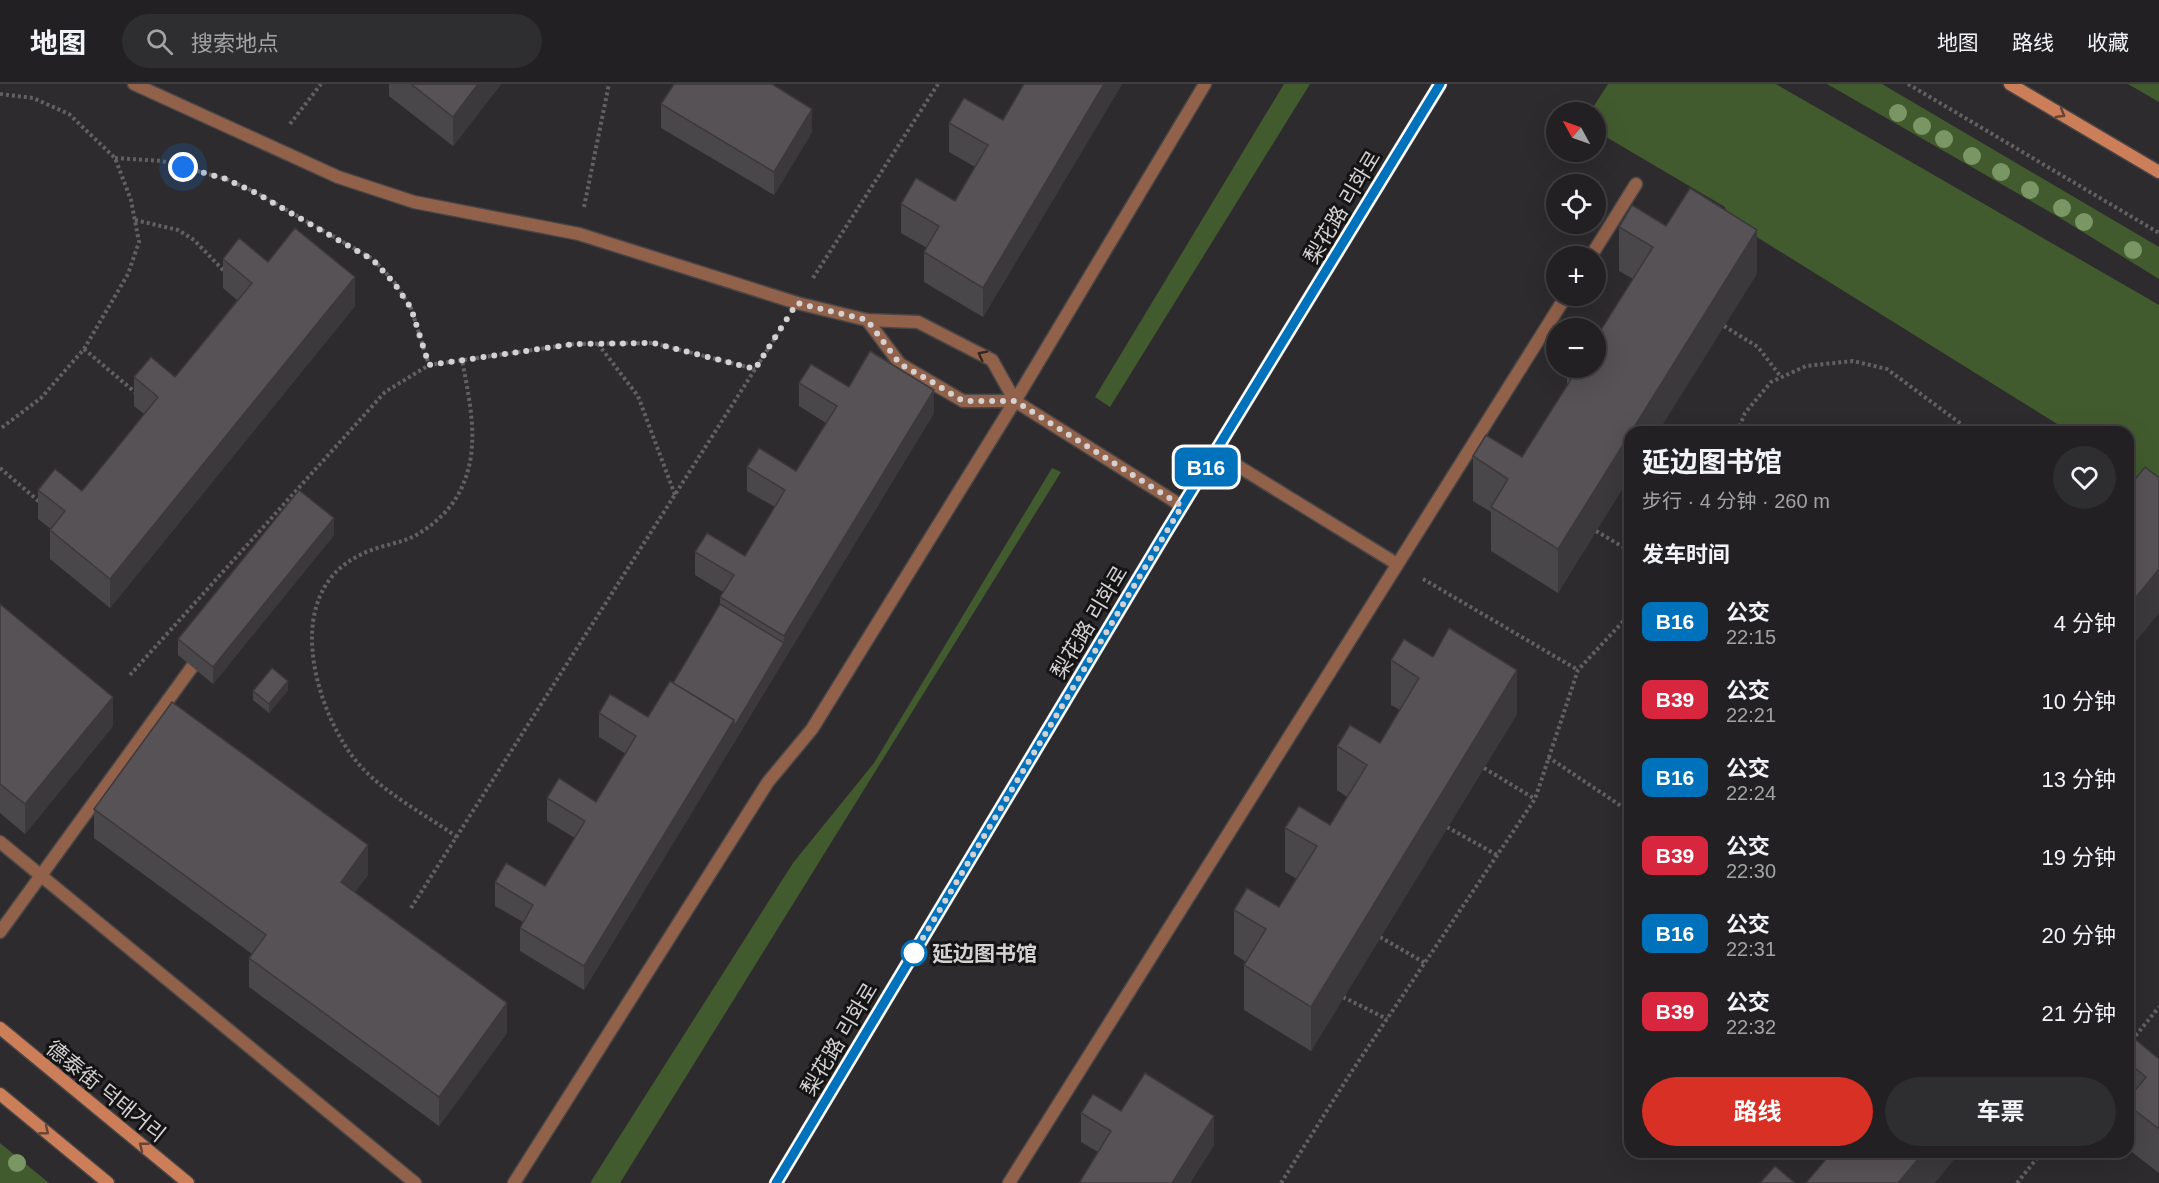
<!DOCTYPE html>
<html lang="zh">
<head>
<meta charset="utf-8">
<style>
  :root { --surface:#222022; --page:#2e2d2f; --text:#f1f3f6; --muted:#a2a3a5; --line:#3f3e40; --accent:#d93025 }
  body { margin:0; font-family:Helvetica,"Noto Sans SC","Noto Sans KR",sans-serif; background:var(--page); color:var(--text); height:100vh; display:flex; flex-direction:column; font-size:22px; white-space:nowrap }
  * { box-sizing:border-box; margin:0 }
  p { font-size:20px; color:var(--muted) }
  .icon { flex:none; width:33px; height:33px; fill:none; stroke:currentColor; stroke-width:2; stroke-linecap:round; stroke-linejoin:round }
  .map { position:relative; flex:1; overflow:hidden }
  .drawer { position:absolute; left:1624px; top:342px; width:510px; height:732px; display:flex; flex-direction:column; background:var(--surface); border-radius:18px; box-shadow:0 6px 24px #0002,0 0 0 2px var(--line) }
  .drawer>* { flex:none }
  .badge { padding:0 12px; border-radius:9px; font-size:21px; line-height:39px }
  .needle { width:39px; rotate:310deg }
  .controls { position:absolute; left:1546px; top:18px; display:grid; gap:12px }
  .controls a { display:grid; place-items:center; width:60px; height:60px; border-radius:50%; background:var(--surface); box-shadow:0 6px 24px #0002,0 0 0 2px var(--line); font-size:30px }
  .you { position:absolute; width:30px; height:30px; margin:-15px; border:4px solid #fff; border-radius:50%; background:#1a73e8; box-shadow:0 0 0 9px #1a73e833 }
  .map>.badge { position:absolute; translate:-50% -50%; box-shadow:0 0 0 3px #fff }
  h2 { padding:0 18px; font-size:22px; line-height:54px }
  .round { display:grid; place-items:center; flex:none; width:63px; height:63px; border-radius:32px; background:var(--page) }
  .head { display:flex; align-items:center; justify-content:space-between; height:102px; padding:0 18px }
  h1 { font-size:28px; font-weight:700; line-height:45px }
  .primary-button { display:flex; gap:12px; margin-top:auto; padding:12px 18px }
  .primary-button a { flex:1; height:69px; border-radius:36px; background:var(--accent); color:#fff; font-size:24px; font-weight:700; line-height:69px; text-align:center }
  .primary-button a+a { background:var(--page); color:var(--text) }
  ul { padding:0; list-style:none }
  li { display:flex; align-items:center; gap:18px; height:78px; padding:0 18px }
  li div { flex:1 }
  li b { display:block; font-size:22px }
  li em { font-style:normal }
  li .badge { min-width:66px; font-weight:700; text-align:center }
  header { display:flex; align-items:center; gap:36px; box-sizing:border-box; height:84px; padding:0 30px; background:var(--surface); border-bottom:2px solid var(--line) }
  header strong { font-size:28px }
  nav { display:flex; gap:33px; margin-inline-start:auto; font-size:21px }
  .search { width:420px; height:54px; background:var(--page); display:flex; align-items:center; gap:15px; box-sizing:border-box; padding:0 21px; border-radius:33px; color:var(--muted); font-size:22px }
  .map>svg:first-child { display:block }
</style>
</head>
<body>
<header>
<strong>地图</strong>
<div class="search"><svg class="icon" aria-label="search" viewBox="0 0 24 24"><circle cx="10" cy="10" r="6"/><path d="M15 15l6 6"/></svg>搜索地点</div>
<nav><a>地图</a><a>路线</a><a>收藏</a></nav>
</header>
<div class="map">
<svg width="2159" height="1099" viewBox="0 0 2159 1099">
  <rect width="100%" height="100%" fill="#2e2b2e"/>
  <!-- green -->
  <g fill="#425b2e">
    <path d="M1284,0h26l-200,323 -15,-10z"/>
    <path d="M1608,0h168l383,221v188l-30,-21 -1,-40h-58l-342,-213 -3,-12 -129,-76v-19h-6z"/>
    <path d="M1827,0h55l277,163v32l-102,-63z"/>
    <path d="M2128,0h31v18z"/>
    <path d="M1052,384l9,4 -441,711h-30l203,-320 81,-100z"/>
    <path d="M0,1059l49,40h-49z"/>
  </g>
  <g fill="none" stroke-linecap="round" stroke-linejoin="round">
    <!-- lane casing -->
    <g stroke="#494648" stroke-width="15">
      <g id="lane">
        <path d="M134,0l204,93 76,25 165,32 218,69 70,17 51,2 74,38 23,41 167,105"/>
        <path d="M1591,172l45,-72"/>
        <path d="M867,236l33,44 63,37h52"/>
        <path d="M1215,368l182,112"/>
        <path d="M0,758l415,341"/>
        <path d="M0,848l192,-265"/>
        <path d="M514,1099l254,-401 44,-53 203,-328 190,-317"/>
        <path d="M1009,1099l557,-887"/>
      </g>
    </g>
    <!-- secondary casing -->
    <g stroke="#494648" stroke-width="15">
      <g id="secondary">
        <path d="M2010,0l149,88"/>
        <path d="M0,944l188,155"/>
        <path d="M0,1010l108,89"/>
        <path d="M776,1099l389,-649 275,-450"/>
      </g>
    </g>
    <!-- path -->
    <g stroke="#636062" stroke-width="4" stroke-dasharray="3 3" stroke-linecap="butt">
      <path d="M1908,0l251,149"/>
      <path d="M0,10l33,4 36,16 46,44 16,42 8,42 -11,32 -44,75 -43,49 -41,31"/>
      <path d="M290,40l31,-40"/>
      <path d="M115,74l47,3 64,18 31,14 116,66 22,24 16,25 18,57"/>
      <path d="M584,123l25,-123"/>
      <path d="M135,136l43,10 16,10 31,32"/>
      <path d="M813,194l125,-194"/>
      <path d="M1724,242l34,21 23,30"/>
      <path d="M598,260l40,52 37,99"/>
      <path d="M84,265l52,44"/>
      <path d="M1737,348l8,-19 26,-31 35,-16 47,-5 34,8 85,63"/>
      <path d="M0,384l42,36"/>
      <path d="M1596,447l34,20"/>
      <path d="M1423,495l155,91"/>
      <path d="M130,591l255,-283 44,-27 145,-21 79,-1 102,26"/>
      <path d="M1548,673l82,55"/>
      <path d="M1484,684l51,31"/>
      <path d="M1447,743l50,28"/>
      <path d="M457,753c-35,-25 -82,-48 -107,-84 -37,-53 -66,-159 8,-197 14,-8 32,-11 47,-16 22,-8 46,-29 56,-51 20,-41 9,-86 1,-129"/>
      <path d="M411,824l371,-581"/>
      <path d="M1380,853l45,26"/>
      <path d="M1343,913l44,22"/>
      <path d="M2128,961l31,-38"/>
      <path d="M1281,1099l71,-112 183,-272 43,-129 52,-56"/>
      <path d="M2017,1099l25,-31"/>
    </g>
    <!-- lane -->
    <use href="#lane" stroke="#92614a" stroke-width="12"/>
    <!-- secondary -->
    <use href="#secondary" stroke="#cc7e58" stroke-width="12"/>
  </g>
  <!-- trees -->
  <g fill="#7a9664">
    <circle cx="1898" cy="29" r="9"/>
    <circle cx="1922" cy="42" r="9"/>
    <circle cx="1944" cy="55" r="9"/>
    <circle cx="1972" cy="72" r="9"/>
    <circle cx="2001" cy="88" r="9"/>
    <circle cx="2030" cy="106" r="9"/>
    <circle cx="2062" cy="124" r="9"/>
    <circle cx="2084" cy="138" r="9"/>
    <circle cx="2133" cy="166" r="9"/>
    <circle cx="17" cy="1079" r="9"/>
  </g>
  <!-- wall -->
  <g fill="#4a474a">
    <path d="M389,0h112l-48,62 -64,-50z"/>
    <path d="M1024,0h98l-139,233 -59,-35v-30l3,-4 -26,-15v-29l54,-3 20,-34 -26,-15v-29l54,-3z"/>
    <path d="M661,20l151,28 -38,63 -113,-67z"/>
    <path d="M1666,142l91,48 -127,158v44l-72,117 -67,-42v-39l-18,-11v-45l49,1 45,-71v-18h29l3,-35 34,-54 -14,-8v-44z"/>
    <path d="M223,175l45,3 87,44 -245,302 -60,-49v-29l1,-1 -13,-10v-29l44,1 62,-77 -10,-8v-29h41l62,-77 -14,-12z"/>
    <path d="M799,299l50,4 85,26 -350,577 -64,-39v-23l3,-6 -28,-16v-24l50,4 30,-48 -28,-17v-23l49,4 30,-48 -27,-17v-24l49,4 25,-34 47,-79v-7l3,-5 -28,-17v-23l50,4 30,-49 -28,-16v-24l49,4 30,-48 -27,-17z"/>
    <path d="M334,451l-121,149 -35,-29v-16z"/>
    <path d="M0,520l113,122 -88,108 -25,-21z"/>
    <path d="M1391,576l126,54 -206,337 -67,-41v-45l2,-3 -12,-8v-44l45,-3 18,-28 -12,-7v-44l45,-3 17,-28 -10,-7v-44l43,-3 20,-33 -9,-5z"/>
    <path d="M288,606l-19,23 -16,-13v-9z"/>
    <path d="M94,725l274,66 -13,17 152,141 -68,93 -190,-139v-29l3,-4 -158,-116z"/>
    <path d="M2128,953l31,22v114l-31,-24z"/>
    <path d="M1121,1027l93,34 -24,38h-111l19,-31 -17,-10v-29z"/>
  </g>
  <!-- shaded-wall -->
  <g fill="#3c393c">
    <path d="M478,0h23l-48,62v-29z"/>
    <path d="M1104,0h18l-139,233v-29z"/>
    <path d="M812,25v23l-38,63v-23z"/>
    <path d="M1757,146v44l-99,158h-27z"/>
    <path d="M355,193v29l-245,302v-29z"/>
    <path d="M934,306v23l-350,577v-24l150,-246 50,-77v-7z"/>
    <path d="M1630,348v44l-72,117v-44z"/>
    <path d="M334,434v17l-121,149v-17z"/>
    <path d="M2159,485v44l-31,38v-44z"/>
    <path d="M1517,586v44l-206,337v-44z"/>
    <path d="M288,597v9l-19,23v-9z"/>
    <path d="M113,613v29l-88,108v-30z"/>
    <path d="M368,761v30l-27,36v-29z"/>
    <path d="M507,919v30l-68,93v-29z"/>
    <path d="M1214,1032v29l-24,38h-18z"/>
    <path d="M1924,1068h36l-25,31h-37z"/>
  </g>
  <!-- building -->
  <g fill="#565256" stroke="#3c393c" stroke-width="1.5">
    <path d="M411,0h67l-25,33z"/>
    <path d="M674,0h98l40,25 -38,63 -113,-68z"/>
    <path d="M1024,0h80l-121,204 -59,-36 15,-26 -38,-22 15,-26 39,23 33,-56 -39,-22 15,-25 39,22z"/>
    <path d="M1690,104l67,42 -199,319 -67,-42 17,-28 -35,-23 13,-21 36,22 56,-89h18v-37l3,2 54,-86 -34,-20 13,-22 34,21z"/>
    <path d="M295,144l60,49 -245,302 -60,-49 15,-19 -27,-21 17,-21 27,22 76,-94 -24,-20 17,-20 24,20 77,-94 -29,-24 16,-21 29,24z"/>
    <path d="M1579,237l13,7h-17z"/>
    <path d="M870,267l64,39 -150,246 -64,-39 14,-22 -39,-23 12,-19 38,23 40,-66 -38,-23 12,-19 37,23 41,-65 -38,-23 12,-19 38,23z"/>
    <path d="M2145,383l14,11v91l-31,38v-119z"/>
    <path d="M299,406l35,28 -121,149 -35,-28z"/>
    <path d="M0,520l113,93 -88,107 -25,-20z"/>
    <path d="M720,520l64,39 -50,84v-7l-61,-37z"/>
    <path d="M1449,544l68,42 -206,337 -67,-42 22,-36 -32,-19 13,-22 32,19 38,-61 -32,-18 14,-22 31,19 37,-60 -30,-19 13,-21 30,18 39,-65 -28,-18 13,-21 29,18z"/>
    <path d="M272,584l16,13 -19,23 -16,-13z"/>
    <path d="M670,597l64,39 -150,246 -64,-38 13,-23 -38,-23 11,-19 39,23 40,-65 -38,-23 12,-20 37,24 40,-66 -37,-23 11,-19 38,23z"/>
    <path d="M172,618l196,143 -27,37 166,121 -68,94 -190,-139 17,-23 -172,-126z"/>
    <path d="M2130,951l29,24v70l-31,-24v-6l18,-22 -18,-15v-25z"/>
    <path d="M1145,989l69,43 -42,67h-93l32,-52 -30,-18 12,-19 28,17z"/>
    <path d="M1832,1068h92l-26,31h-92z"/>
    <path d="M1775,1082l20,17h-35z"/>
  </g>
  <!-- one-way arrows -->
  <defs><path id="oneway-chevron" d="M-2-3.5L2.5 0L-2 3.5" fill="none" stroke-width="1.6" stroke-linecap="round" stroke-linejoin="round" transform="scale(1.5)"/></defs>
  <g stroke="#674433">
    <use href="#oneway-chevron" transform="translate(2061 30) rotate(30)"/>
    <use href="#oneway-chevron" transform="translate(45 1047) rotate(39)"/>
    <use href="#oneway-chevron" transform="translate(143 1062) rotate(-141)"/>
  </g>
  <use stroke="#342722" href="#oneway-chevron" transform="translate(982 271) rotate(-153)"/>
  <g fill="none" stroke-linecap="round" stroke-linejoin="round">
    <!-- line casing -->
    <g stroke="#fff" stroke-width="14">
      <path id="line" d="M776,1099l389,-649 275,-450"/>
    </g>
    <!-- line -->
    <use href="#line" stroke="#0072bc" stroke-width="9"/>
    <!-- walk -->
    <path stroke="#d4d1d3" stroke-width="6" stroke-dasharray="0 10.8" d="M183,83l43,12 30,14 117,67 21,23 17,25 18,57 145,-21 79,-1 102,26 42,-66 70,17 33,44 32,18 31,19h52l167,105 -268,447"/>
  </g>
  <!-- markers -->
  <circle fill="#fff" stroke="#0072bc" stroke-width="3" cx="914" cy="869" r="12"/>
  <g text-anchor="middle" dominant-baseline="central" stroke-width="6" stroke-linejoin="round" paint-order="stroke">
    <!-- street labels -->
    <g font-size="21" fill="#d4d1d3" stroke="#151415">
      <text transform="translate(1342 123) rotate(-59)">梨花路 리화로</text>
      <text transform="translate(1089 538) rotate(-59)">梨花路 리화로</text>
      <text transform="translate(839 955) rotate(-59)">梨花路 리화로</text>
      <text transform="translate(106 1007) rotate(39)">德泰街 덕태거리</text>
    </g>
    <!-- stop labels -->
    <g font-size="21" font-weight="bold" fill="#d4d1d3" stroke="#151415" text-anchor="start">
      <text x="932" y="869">延边图书馆</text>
    </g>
  </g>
</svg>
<div class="controls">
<a><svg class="needle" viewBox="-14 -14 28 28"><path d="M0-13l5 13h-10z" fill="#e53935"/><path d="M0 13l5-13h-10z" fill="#a2a3a5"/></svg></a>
<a><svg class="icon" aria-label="locate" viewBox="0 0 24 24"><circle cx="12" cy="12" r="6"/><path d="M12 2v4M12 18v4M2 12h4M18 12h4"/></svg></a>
<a>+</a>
<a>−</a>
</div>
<div class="you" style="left:183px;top:83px"></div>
<b class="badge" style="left:1206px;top:383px;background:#0072bc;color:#fff">B16</b>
<section class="drawer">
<div class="head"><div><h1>延边图书馆</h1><p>步行 · 4 分钟 · 260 m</p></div><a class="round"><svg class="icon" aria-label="heart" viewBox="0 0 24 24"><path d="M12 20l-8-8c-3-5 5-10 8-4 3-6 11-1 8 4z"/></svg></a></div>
<h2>发车时间</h2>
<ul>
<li><span class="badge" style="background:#0072bc;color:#fff">B16</span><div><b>公交</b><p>22:15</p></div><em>4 分钟</em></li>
<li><span class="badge" style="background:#d7263d;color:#fff">B39</span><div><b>公交</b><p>22:21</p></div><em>10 分钟</em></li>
<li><span class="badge" style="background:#0072bc;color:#fff">B16</span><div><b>公交</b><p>22:24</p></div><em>13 分钟</em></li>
<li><span class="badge" style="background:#d7263d;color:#fff">B39</span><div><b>公交</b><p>22:30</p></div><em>19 分钟</em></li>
<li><span class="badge" style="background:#0072bc;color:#fff">B16</span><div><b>公交</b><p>22:31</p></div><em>20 分钟</em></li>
<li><span class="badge" style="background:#d7263d;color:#fff">B39</span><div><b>公交</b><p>22:32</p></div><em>21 分钟</em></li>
</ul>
<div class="primary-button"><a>路线</a><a>车票</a></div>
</section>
</div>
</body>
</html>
